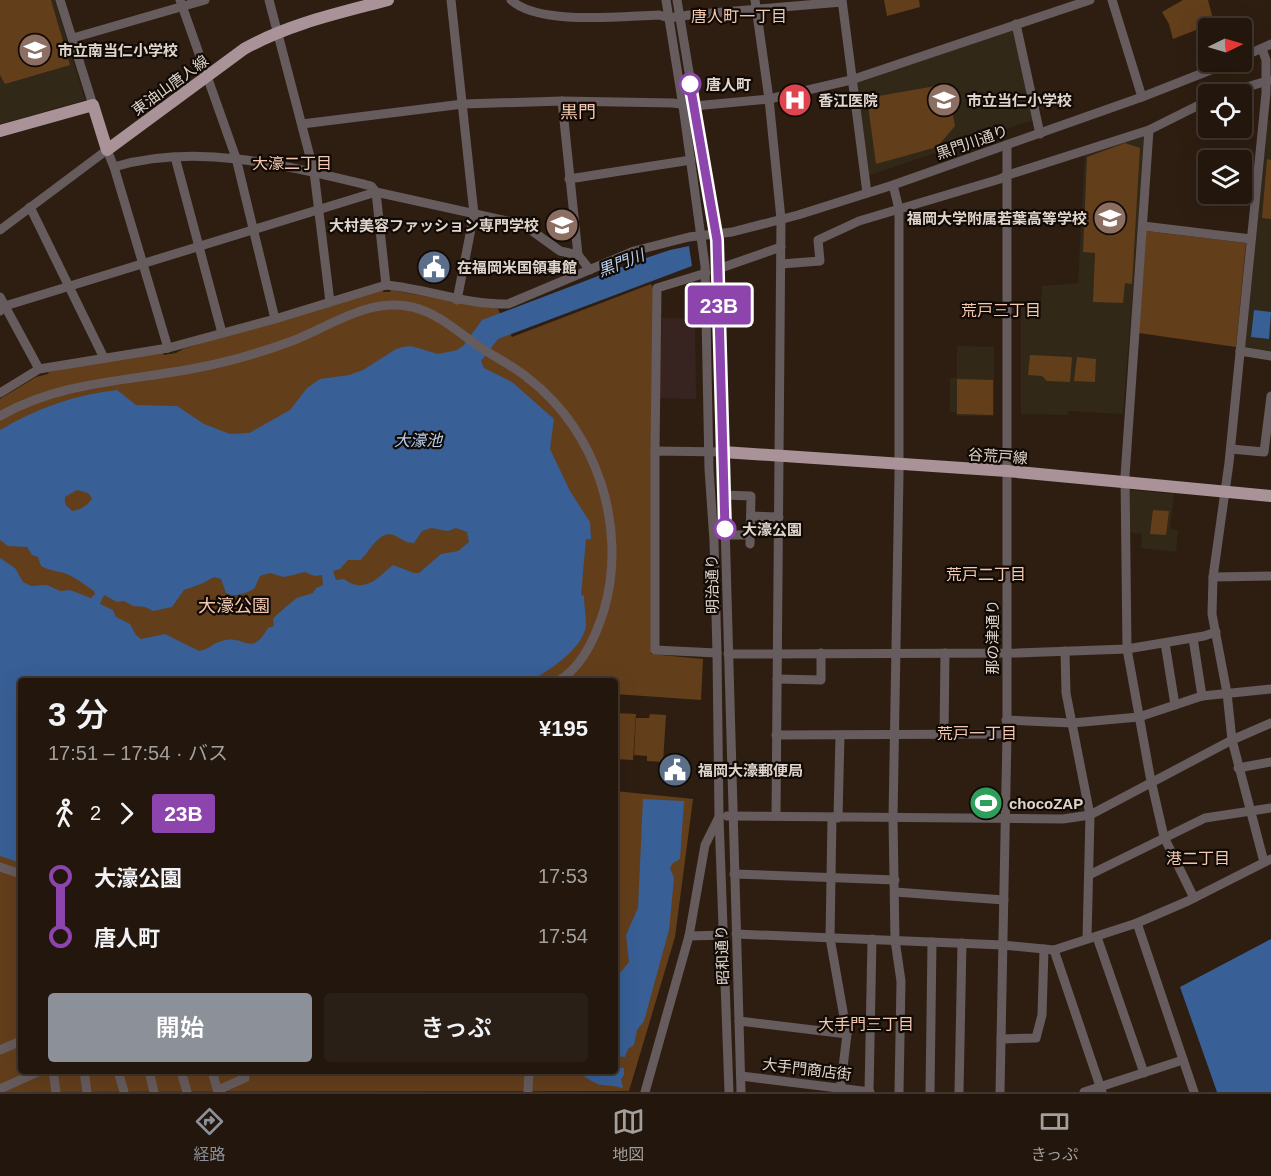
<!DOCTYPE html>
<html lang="ja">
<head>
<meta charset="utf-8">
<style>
  :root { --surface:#22160d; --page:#2a1f16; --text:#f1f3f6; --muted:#a29f9d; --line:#3f352e; --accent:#8c9099 }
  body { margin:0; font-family:Arial,"Noto Sans JP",sans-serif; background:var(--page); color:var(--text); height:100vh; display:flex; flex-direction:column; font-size:22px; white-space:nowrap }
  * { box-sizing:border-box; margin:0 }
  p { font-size:20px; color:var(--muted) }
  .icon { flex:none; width:33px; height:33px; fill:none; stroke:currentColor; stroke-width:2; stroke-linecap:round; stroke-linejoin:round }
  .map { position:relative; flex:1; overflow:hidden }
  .side { position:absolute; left:18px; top:678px; width:600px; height:396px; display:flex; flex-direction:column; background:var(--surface); border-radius:6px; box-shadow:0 6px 24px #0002,0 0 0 2px var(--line) }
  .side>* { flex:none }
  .badge { padding:0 12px; border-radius:4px; font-size:21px; line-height:39px }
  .needle { width:39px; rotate:85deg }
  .buttons { position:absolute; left:1198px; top:18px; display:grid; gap:12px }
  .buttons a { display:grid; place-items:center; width:54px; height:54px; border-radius:6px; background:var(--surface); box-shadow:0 6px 24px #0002,0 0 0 2px var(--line); font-size:30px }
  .map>.badge { position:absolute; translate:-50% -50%; box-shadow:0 0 0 3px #fff }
  .legs { display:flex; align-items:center; gap:9px; height:66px; padding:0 30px; font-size:20px }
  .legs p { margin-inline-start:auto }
  .head { display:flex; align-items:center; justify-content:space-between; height:102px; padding:0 30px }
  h1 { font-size:33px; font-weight:600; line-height:45px }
  .cta { display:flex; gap:12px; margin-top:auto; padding:12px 30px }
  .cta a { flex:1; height:69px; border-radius:6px; background:var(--accent); color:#fff; font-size:24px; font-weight:600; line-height:69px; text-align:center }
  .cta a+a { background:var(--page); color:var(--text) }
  ul { padding:0 30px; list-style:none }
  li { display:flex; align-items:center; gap:21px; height:60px; font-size:22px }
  li i { display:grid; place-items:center; width:9px; height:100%; margin:0 8px; background:currentColor }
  li i::after { content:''; width:15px; height:15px; margin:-8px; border:4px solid; border-radius:50%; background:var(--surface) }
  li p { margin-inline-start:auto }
  li:first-child i { background:linear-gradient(#0000 50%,currentColor 0) }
  li:last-child i { background:linear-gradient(currentColor 50%,#0000 0) }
  .dock { display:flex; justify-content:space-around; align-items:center; height:84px; border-top:2px solid var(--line); background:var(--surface); font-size:16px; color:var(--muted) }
  .dock a { display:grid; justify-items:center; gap:3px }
  .dock .active { color:var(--accent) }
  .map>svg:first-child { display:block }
</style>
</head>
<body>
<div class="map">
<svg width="1271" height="1092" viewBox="0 0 1271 1092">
  <rect width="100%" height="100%" fill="#2e1e11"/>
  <!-- industrial -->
  <path fill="#372421" d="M662,318l33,1 1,80 -37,-1z"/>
  <!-- education -->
  <g fill="#312818">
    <path d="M0,0h55l30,100 -85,24z"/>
    <path d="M1015,29l18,91 -166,56 -12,-94z"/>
    <path d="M1266,120l5,1v232l-28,-5z"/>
    <path d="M1145,135l-22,279 -54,-3 -1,4 -47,-1v-108h20l1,-20 36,-3 7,-130z"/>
    <path d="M957,346l37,1v69h-37l-1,-4h-6v-34l7,-1z"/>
    <path d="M1129,490l45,4 -4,35 8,1 -2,22 -35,-4 1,-14 -13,-2z"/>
  </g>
  <!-- green -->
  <g fill="#633e1b">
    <path d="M0,0h51l19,65 -65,19 -5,-9z"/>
    <path d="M884,0h35l1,7 -33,9z"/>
    <path d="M1183,0h25l6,23 -41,16 -4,-15 -7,-12z"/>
    <path d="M947,84l8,42 -18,21 -61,17 -9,-66z"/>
    <path d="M1125,143l15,5 -8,136 -7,-1 -2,20 -30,-1 2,-49 -12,-1 4,-95z"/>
    <path d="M1267,159l4,1v59l-9,-1z"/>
    <path d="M1146,231l100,12 -10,104 -97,-14z"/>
    <path d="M651,284l3,7 1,58 -4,305 52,5 -2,41 -86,-6v-13h-594v390h594v-280l78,8 -18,138 -46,154 -629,1v-693l36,-22 12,-3 1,-2 112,-21 3,4 12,-2 7,-4 199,-62 1,5h7l1,-2 107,19 14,28z"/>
    <path d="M1030,355l41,2 1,1 -2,24 -23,-1 -5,-5 -14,-1z"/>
    <path d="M1077,357l19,2 -1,23 -21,-1z"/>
    <path d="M957,379l36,1v35l-36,-1z"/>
    <path d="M1153,510l16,1 -3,24 -16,-1z"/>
    <path d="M615,713l21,1 -3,46 -18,-1z"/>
    <path d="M650,714l16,1 -3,47 -16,-1v-5l-13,-1 2,-37h13z"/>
  </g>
  <!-- water -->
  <g fill="#385f96" fill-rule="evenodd">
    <path d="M689,246l3,20 -194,73 -17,22 3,7 28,14 42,37 -4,30 20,42 20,31 1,17h-5l-5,56 3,1c0,9 2,20 2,29 -2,23 -38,47 -57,56h-508v182l-21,-7v-298l15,10 8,14 8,4 16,-1 13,6 10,-1 21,8 4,-4 -1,-3c-6,-4 -18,-13 -25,-16 -9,-4 -19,-4 -28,-9l-3,-9 -6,-2 -5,-8 -19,-1 -8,-6v-110c37,-22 74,-35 117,-40l19,15 41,1 27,18 26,10 19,-1 41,-23 17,-22 13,-9 29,-4 14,-5 33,-21 7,-2 8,-1 27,8 19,-4 6,-4 19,-26 161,-61 27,-9zM77,490l11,3 4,5c-3,7 -12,12 -20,13 -5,-6 -8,-4 -7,-14zM431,528l17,3 8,-3 11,4 2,10 -11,9 -17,3 -22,19h-5l-21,-8c-15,12 -28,30 -49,14l-8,1 -3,-9 7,-2 8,-9h13c9,-9 19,-32 35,-24 7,4 10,7 18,7l8,-12zM305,572l9,4 8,-1 1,10 -7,3 -3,5c-5,2 -11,3 -16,5 -3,2 -21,17 -24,21l1,7 -6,2c-18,31 -23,5 -46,13 -9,2 -14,9 -23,10l-34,-17 -24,5 -5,-4 -6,-11 -14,-7 -3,-7 -13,-6 4,-9 13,7 7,-1 9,5 12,1 8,4 19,-4 12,-17 17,-6 13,-7 7,2 5,14c8,5 20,0 28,-4l6,-13 10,-3 14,4z"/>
    <path d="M1254,310l17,2 -2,27 -18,-2z"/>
    <path d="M643,799l41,2 -4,58 -7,4 -3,5 4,10 -5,52 -25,91 -7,9 -3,15 -6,4 -3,8 -10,-1v-77l14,-17 -3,-27 12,-27z"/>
    <path d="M1271,939v153h-54l-37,-105z"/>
    <path d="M615,1067l9,1v7l-3,4 2,9c-18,-5 -20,2 -39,-12v-5h31z"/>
  </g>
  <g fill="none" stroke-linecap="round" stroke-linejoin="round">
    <!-- minor -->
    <g stroke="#665b5d" stroke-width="9">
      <path d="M60,0l33,105"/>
      <path d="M180,0l56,158 39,161"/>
      <path d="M269,0l45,172 16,130"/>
      <path d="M451,0l23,214 -17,86"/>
      <path d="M511,0c28,26 110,16 148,15l10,3 20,-3 153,-13"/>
      <path d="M666,0l17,106 22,160 4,203 5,72 3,112 2,164 10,275"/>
      <path d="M677,0l40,240 24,852"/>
      <path d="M755,0l14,99 12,120 -5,597"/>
      <path d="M842,0l25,193"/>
      <path d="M1112,0l30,97"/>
      <path d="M1016,24l24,110"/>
      <path d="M73,38l132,-38"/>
      <path d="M1262,49l4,11v33l-37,370 -16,114 -1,37 15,79 5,47 32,122"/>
      <path d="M1242,57l29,-13"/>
      <path d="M1224,94l46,-14"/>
      <path d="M562,101l16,154"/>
      <path d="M302,124l161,-20 99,-3 111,2 21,3 75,-7 82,-19 239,-80"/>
      <path d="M1149,130l60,-30"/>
      <path d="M175,157l47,176"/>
      <path d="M114,167c84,-25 174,-1 257,19l5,6 140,31 12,5 32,23 18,4 12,15"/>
      <path d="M569,179l122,-19"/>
      <path d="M893,185l6,24v265l-6,344 2,122 6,41 -2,111"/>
      <path d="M376,192l10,93"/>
      <path d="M30,207l74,151"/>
      <path d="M1143,226l108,13"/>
      <path d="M0,230l107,-80 7,17 54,181"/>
      <path d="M781,264l39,-3 -2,-21 41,-19 141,-42 8,-4 141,-45 -24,346 2,173 23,127 14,61 30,61"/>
      <path d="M718,269l63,-22"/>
      <path d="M0,297l39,72"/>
      <path d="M0,311l5,-5 371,-114"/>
      <path d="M1240,351l31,5"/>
      <path d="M0,393l39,-24 129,-21 107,-29 111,-34c42,4 80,20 122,19l126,-53 55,-14 43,-5 66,-17 95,-30 249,-88 89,-35"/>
      <path d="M0,416c53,-30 109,-34 167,-43 42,-6 85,-17 125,-32 39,-15 77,-44 120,-34 27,6 48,27 71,42 15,10 32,18 46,30 68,52 99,149 75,231 -8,26 -21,57 -46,71"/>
      <path d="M1231,449l33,3 7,-56"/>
      <path d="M655,451l2,-163 49,-15"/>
      <path d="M724,495l27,1 -1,48"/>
      <path d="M751,516l28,1"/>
      <path d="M726,535h25"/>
      <path d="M1213,577l58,-1"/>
      <path d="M1193,638l9,58"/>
      <path d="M1165,643l10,62"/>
      <path d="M1065,651l1,42 24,122 -3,124"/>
      <path d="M717,653l-62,-3v-199l68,1"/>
      <path d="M728,654l289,-1 110,-4 77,-13 12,-4"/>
      <path d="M777,679l44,1v-27"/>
      <path d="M1006,720l66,3 67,-6 63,-21 69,-7"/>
      <path d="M776,735l231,-1"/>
      <path d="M944,735l1,-82"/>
      <path d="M1238,768l33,-6"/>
      <path d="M727,816l336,3 27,-4 142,-75 39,-17"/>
      <path d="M832,817l-2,121 17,96 -7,58"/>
      <path d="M838,818l2,-83"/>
      <path d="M0,867l21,7"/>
      <path d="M734,874l161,6"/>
      <path d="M1089,875l116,-57 66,-10"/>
      <path d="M895,892l109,8"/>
      <path d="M1137,923l57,169"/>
      <path d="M736,934l267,11 51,5 83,-27 51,-22 83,-42"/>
      <path d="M689,936l35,-1"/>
      <path d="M1098,940l46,133"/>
      <path d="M1054,950l48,142"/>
      <path d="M739,1021l108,13"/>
      <path d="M1001,1039l35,-1 6,-23 2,-66"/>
      <path d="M0,1050l21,-9"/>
      <path d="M53,1071l3,21"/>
      <path d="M84,1071l3,21"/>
      <path d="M118,1071l6,21"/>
      <path d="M149,1071l5,21"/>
      <path d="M181,1071l6,21"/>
      <path d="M212,1071l6,21"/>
      <path d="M741,1076l129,16"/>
      <path d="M0,1089l40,-18"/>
      <path d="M218,1090l27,-12 -2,-7"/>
      <path d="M528,1092l1,-21"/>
      <path d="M645,1092l44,-156 16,-91 14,-28"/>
      <path d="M869,1092l3,-153"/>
      <path d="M930,1092l2,-150"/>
      <path d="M959,1092l3,-149"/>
      <path d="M1000,1092l7,-358v-589"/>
      <path d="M1084,1092l99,-32"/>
    </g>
    <!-- major -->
    <g stroke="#aa9398" stroke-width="12">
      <path d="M0,131l93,-26 14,45 137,-101c44,-25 95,-36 144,-49"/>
      <path d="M723,452l284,19 264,25"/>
    </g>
  </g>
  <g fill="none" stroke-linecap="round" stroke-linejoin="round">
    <!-- line-1 casing -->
    <g stroke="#fff" stroke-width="14">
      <path id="line-1" d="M690,84l27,156 8,289"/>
    </g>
    <!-- line-1 -->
    <use href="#line-1" stroke="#8e44ad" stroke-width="9"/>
  </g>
  <!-- icons -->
  <defs>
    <g id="school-disc" transform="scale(1.725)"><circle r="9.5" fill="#8d6e63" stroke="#110a05"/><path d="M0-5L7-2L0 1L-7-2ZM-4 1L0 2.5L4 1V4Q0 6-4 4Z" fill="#fff"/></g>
    <g id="hospital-disc" transform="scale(1.725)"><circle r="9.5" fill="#e0444e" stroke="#110a05"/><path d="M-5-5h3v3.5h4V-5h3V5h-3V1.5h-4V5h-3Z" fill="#fff"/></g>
    <g id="university-disc" transform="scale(1.725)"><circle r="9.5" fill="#8d6e63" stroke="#110a05"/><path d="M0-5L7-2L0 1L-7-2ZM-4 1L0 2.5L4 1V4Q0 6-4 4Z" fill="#fff"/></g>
    <g id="civic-disc" transform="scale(1.725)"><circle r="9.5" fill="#5c6f8a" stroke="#110a05"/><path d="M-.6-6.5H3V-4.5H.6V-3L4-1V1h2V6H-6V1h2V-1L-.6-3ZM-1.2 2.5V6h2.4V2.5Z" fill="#fff"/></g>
    <g id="stadium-disc" transform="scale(1.725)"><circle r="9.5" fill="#2e9e5b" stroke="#110a05"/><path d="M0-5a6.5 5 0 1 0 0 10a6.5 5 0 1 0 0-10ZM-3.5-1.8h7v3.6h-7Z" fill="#fff"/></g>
  </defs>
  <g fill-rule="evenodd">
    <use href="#school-disc" x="35" y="50"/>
    <use href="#hospital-disc" x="795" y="100"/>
    <use href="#school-disc" x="944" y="100"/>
    <use href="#school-disc" x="1110" y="218"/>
    <use href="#university-disc" x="562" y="225"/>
    <use href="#civic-disc" x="434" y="267"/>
    <use href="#civic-disc" x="675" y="770"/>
    <use href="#stadium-disc" x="986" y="803"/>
  </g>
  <!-- markers -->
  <g fill="#fff" stroke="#8e44ad" stroke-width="3">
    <circle cx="690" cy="84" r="10"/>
    <circle cx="725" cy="529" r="10"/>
  </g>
  <g text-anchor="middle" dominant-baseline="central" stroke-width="4.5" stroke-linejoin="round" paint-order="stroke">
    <!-- poi labels -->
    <g font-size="15" font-weight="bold" fill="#e0d5cd" stroke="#110a05" text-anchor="start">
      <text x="58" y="50">市立南当仁小学校</text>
      <text x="818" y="100">香江医院</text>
      <text x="967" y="100">市立当仁小学校</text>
      <text x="1087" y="218" text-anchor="end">福岡大学附属若葉高等学校</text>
      <text x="539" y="225" text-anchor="end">大村美容ファッション専門学校</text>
      <text x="457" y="267">在福岡米国領事館</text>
      <text x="698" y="770">福岡大濠郵便局</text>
      <text x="1009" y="803">chocoZAP</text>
    </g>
    <!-- stop labels -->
    <g font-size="15" font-weight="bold" fill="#e0d5cd" stroke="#110a05" text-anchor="start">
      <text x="706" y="84">唐人町</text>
      <text x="742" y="529">大濠公園</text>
    </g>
    <!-- street labels -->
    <g font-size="15" fill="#e0d5cd" stroke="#110a05">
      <text transform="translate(170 85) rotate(-36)">東油山唐人線</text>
      <text transform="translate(972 142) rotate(-19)">黒門川通り</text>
      <text transform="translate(998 456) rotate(4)">谷荒戸線</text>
      <text transform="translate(712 584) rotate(-91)">明治通り</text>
      <text transform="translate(992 637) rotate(-90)">那の津通り</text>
      <text transform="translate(722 955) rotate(-92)">昭和通り</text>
      <text transform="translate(807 1069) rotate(7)">大手門商店街</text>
    </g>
    <!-- neighbourhood labels -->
    <g font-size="16" fill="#f5c9b1" stroke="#110a05">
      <text x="739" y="16">唐人町一丁目</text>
      <text x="292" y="163">大濠二丁目</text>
      <text x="1001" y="310">荒戸三丁目</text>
      <text x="986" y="574">荒戸二丁目</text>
      <text x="977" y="733">荒戸一丁目</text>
      <text x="1198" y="858">港二丁目</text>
      <text x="866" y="1024">大手門三丁目</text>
    </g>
    <!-- water labels -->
    <g font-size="16" font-style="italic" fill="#b8cff0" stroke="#110a05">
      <text transform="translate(621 263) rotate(-21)">黒門川</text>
      <text x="418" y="440">大濠池</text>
    </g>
    <!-- quarter labels -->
    <g font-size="18" fill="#f5c9b1" stroke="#110a05">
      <text x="578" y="112">黒門</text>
      <text x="234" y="606">大濠公園</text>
    </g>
  </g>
</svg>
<div class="buttons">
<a><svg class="needle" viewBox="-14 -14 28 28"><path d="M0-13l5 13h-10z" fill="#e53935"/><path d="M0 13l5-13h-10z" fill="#a29f9d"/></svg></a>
<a><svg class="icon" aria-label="locate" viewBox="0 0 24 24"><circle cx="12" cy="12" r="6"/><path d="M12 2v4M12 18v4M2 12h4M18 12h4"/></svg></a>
<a><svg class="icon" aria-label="layers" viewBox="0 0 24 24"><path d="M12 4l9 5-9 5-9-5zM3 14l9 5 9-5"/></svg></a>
</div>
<b class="badge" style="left:719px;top:305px;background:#8e44ad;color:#fff">23B</b>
<section class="side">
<div class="head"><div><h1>3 分</h1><p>17:51 – 17:54 · バス</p></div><b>¥195</b></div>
<div class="legs"><svg class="icon" aria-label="walk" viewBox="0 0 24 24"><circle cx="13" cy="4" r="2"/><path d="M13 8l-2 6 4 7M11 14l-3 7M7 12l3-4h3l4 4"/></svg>2<svg class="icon" aria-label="forward" viewBox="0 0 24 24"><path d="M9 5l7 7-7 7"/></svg><b class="badge" style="background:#8e44ad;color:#fff">23B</b></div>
<ul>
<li><i style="color:#8e44ad"></i><b>大濠公園</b><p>17:53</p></li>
<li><i style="color:#8e44ad"></i><b>唐人町</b><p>17:54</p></li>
</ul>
<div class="cta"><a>開始</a><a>きっぷ</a></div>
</section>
</div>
<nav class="dock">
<a class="active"><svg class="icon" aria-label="directions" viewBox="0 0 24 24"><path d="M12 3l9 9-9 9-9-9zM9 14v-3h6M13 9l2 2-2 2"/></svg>経路</a>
<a><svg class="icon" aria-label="map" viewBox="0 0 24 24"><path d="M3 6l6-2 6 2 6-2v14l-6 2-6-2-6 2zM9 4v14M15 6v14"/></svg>地図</a>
<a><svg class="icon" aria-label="tickets" viewBox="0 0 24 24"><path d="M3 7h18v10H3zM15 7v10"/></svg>きっぷ</a>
</nav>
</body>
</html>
